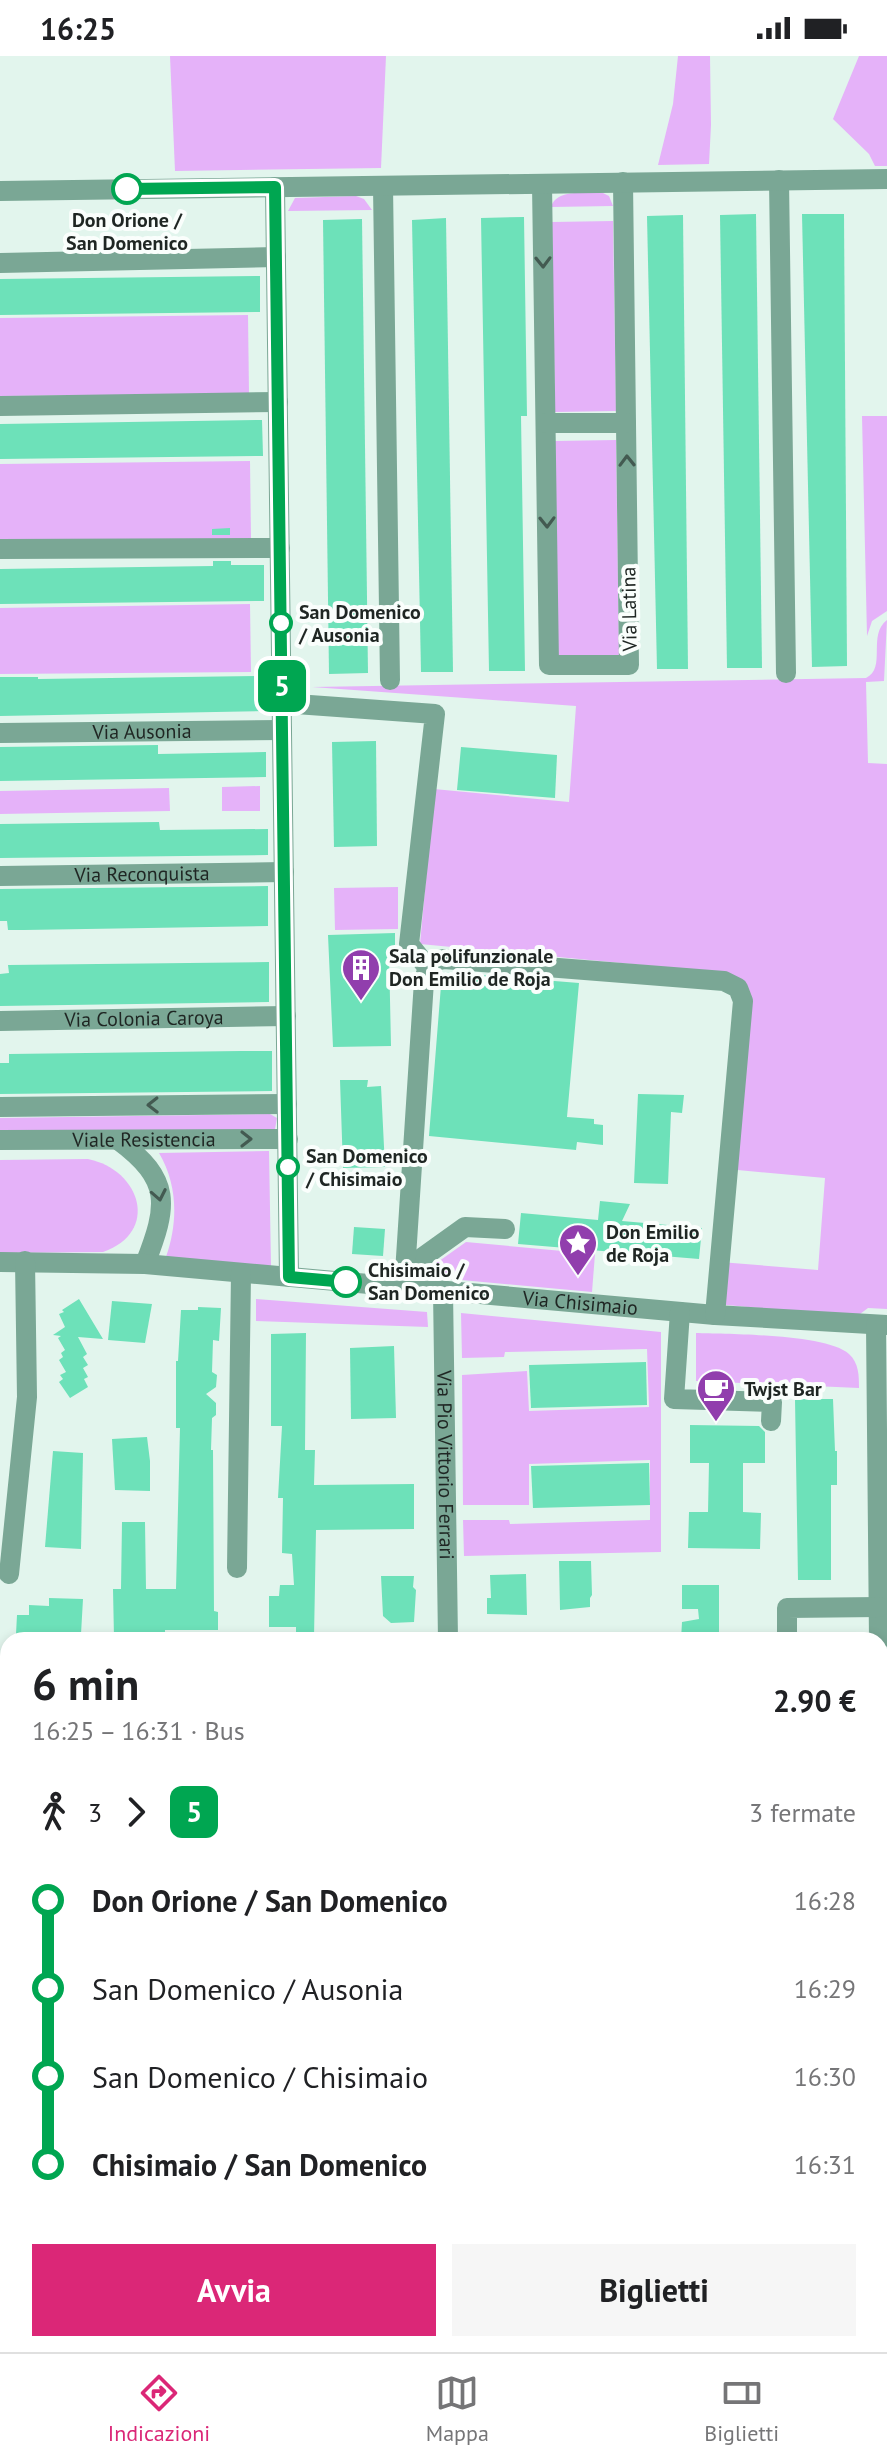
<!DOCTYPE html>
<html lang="it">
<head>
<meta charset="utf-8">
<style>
  :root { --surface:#fff; --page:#f6f6f6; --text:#202124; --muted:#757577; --line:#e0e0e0; --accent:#db2777 }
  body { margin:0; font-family:"PT Sans",sans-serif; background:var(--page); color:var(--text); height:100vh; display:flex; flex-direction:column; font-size:30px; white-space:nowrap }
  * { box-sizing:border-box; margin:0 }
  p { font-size:26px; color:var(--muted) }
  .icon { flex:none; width:44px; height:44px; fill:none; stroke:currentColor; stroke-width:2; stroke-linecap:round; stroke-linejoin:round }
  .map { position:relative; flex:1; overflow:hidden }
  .side { position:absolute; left:0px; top:1576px; width:888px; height:720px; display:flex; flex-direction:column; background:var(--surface); border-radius:24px 24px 0 0; box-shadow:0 4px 12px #0003 }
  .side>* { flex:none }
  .badge { padding:0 16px; border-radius:12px; font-size:28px; line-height:52px }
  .map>.badge { position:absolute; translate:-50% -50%; box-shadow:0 0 0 4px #fff }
  .legs { display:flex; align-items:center; gap:12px; height:88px; padding:0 32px; font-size:26px }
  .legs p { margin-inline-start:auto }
  .summary { display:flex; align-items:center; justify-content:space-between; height:136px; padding:0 32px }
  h1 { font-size:44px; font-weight:800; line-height:60px }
  .button { display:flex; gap:16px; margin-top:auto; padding:16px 32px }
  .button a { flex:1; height:92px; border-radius:0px; background:var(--accent); color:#fff; font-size:32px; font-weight:800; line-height:92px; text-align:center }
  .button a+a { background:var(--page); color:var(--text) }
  ul { padding:0 32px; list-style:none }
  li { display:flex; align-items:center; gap:28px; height:88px; font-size:30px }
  li i { display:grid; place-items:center; width:12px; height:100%; margin:0 10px; background:currentColor }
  li i::after { content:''; width:20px; height:20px; margin:-10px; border:6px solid; border-radius:50%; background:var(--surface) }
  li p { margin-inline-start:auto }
  li:first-child i { background:linear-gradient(#0000 50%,currentColor 0) }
  li:last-child i { background:linear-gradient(currentColor 50%,#0000 0) }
  .status { display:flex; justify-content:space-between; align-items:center; height:56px; padding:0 40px; background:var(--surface); direction:ltr }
  .status svg { height:22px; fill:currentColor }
  .menu { display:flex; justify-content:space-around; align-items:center; height:112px; border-top:2px solid var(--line); background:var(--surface); font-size:22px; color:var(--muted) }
  .menu a { display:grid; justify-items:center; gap:4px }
  .menu .selected { color:var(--accent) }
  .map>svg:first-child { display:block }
</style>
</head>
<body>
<div class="status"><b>16:25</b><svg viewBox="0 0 49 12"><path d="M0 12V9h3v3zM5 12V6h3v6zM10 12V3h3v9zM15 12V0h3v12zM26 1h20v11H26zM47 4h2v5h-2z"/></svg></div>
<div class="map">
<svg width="887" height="2296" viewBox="0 0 887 2296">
  <rect width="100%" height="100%" fill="#e2f5ed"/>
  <!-- green -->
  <g fill="#e5b2f9">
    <path d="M170,0h216l-5,112 -206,3z"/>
    <path d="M678,0h32l1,69 -2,39 -51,1 15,-61z"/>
    <path d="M859,0h28v110h-12l-6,-12 -36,-35z"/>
    <path d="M603,137l6,3 4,10 -62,1c6,-19 35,-13 52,-14z"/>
    <path d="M356,140l8,3 8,11 -84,1 7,-13z"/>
    <path d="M613,165l3,190 -61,1 -3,-190z"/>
    <path d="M248,259l1,79 -249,2v-78z"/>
    <path d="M862,360h25v195l-15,10 -5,15z"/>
    <path d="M616,384l3,216h-61l-3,-215z"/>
    <path d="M250,405l1,79 -251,2v-78z"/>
    <path d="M250,548l1,68 -251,2v-66z"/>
    <path d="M887,564l-3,61 -18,1 2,81 19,1v545l-19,-1 -12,9 -140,-13 4,-42 98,8 7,-92 -98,-9 17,-176 -28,-21 -296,-28 14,-155 135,13 7,-96 -264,-19 554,-9c21,-10 1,-43 21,-58z"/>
    <path d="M260,730v25h-38v-24z"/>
    <path d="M169,732l1,23 -170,3v-23z"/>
    <path d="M398,831v42l-63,1 -1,-42z"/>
    <path d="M270,1058l7,4 -2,11 -275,6v-17z"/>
    <path d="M269,1095l2,115 -105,-9c12,-34 12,-72 -7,-104z"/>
    <path d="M88,1103c53,11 72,73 15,93l-103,1v-93z"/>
    <path d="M466,1186l129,12 -3,38 -174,-16z"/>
    <path d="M256,1243l171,13 1,15 -172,-6z"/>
    <path d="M461,1257l200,19v220l-197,4 -1,-36h46l1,4 140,-4v-60l-121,4v41h-66l-1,-130 65,-4 2,40 120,-4 -2,-58 -142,3 -1,5 -42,1z"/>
    <path d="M696,1277c32,1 131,1 153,21 10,9 10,22 10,34l-163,-7z"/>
  </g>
  <!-- building -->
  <g fill="#6de1b9">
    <path d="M756,158l6,454h-35l-7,-453z"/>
    <path d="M802,158h42l3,452 -35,1z"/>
    <path d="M683,159l5,454h-31l-10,-453z"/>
    <path d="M524,161l3,199h-6l4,255h-36l-8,-453z"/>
    <path d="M446,162l7,454h-32l-9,-452z"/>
    <path d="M362,163l6,454 -39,1 -6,-454z"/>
    <path d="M260,220v36l-260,3v-36z"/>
    <path d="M262,364l1,36 -263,3v-35z"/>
    <path d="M230,472v7h-18v-6z"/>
    <path d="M213,505h18v4h33v36l-264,3v-35l213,-3z"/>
    <path d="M256,620v9h9l1,26 -266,5v-39h38v2z"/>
    <path d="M376,685l1,105 -43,1 -2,-105z"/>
    <path d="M158,689v9l108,-2v25l-266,4v-34z"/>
    <path d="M461,691l96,8 -2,43 -98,-8z"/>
    <path d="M159,766l1,8 108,-1v26l-268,3v-34z"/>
    <path d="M268,830v40l-244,4h-16l-1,-9h-7v-32z"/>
    <path d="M395,877v20h-6l2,93 -58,1 -5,-112z"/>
    <path d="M269,906v40l-269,4v-32l9,-1 -1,-8z"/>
    <path d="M445,916l134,11 -12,134 27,2v5l9,1v20l-26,-3 -1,8 -147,-14 13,-163z"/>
    <path d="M241,995h31v40l-272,3v-31h9v-9z"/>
    <path d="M340,1024h28l-1,7 14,-1 4,81 -42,1z"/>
    <path d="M638,1038l46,1 -2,18 -11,-1 -3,72 -34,-1z"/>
    <path d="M600,1145l30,3 -8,17 80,7 -3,31 -181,-15 3,-31 77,7z"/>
    <path d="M354,1171l31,2 -2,27 -31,-2z"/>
    <path d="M79,1243l24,40 -25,-2 9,17 -4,3 5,8 -5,3 5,9 -4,2 4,8 -18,11 -11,-16 4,-3 -3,-4 6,-3 -7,-12 4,-3 -2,-4 4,-3 -7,-12 3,-2 -8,-1 12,-8 -6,-13 5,-2 -2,-2z"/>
    <path d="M112,1245l40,3 -7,39 -37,-3z"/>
    <path d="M198,1251l23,1 -2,33 -6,-1 -1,32 5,3 -1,12 -10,7 10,9v12l-4,3 -1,32h2l1,161 4,1v18h-53v10h-16v-3l-35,1 -1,-49h8l1,-67h23l1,67h30l4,-161h-4v-67h2l3,-51h17z"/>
    <path d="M306,1277l-1,117h10l-1,35 100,-1v45l-98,1 -2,107 -18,1v-11h-27v-31h10l1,-11h14l-2,-31 -10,-1 1,-55h-5l4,-72h-11v-92z"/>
    <path d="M394,1290l2,72 -45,1 -1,-71z"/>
    <path d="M646,1306l1,43 -116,3 -2,-43z"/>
    <path d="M795,1343h38l2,52h2v34h-6v95h-33z"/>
    <path d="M690,1369l69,1 6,6v31h-22v49l18,1 -1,36 -72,-1 1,-36h19l1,-49h-19z"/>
    <path d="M147,1381l3,24v30l-35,-1 -3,-51z"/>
    <path d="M53,1395l30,2 -2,96 -36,-2z"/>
    <path d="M649,1407l1,42 -117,3 -2,-42z"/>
    <path d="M559,1505h32l1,34 -2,3v9l-30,3z"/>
    <path d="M526,1518l1,41 -40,-1v-16h4l-1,-23z"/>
    <path d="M381,1520h33l-1,11 3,3 -2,32 -23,1 -8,-7z"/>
    <path d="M682,1529h37v55h-38l1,-18 17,-3 -1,-10h-16z"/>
    <path d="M49,1542l34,1 -2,35h-65l1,-19h12v-10l20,1z"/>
  </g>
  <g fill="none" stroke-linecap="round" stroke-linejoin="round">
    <!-- minor -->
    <g stroke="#7aa795" stroke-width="20">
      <path d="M779,124l7,493"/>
      <path d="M542,128l7,481h80l-6,-483"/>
      <path d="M383,130l7,494"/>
      <path d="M275,131l14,1090"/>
      <path d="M0,135l887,-12"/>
      <path d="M0,207l276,-6"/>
      <path d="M0,350l278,-4"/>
      <path d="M546,367h80"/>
      <path d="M0,493l280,-1"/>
      <path d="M282,647l153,11 -26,230 19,24"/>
      <path id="s1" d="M0,677l282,-3"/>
      <path id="s2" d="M0,820l284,-4"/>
      <path id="s3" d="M0,965l286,-5"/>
      <path d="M0,1051l287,-3"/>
      <path id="s4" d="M0,1084l288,-1"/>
      <path d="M118,1084c54,40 50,65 27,124"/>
      <path id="s5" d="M0,1206l145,2 570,51 172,10"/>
      <path d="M405,1214l60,-43 40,2"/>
      <path d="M404,1232l20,-307c2,-12 7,-20 20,-22l280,22 14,7 5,13 -28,314"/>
      <path id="s6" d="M443,1235l5,349"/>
      <path d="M680,1256l-6,87 98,3 -1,19"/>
      <path d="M876,1269l3,315"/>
      <path d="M237,1512l4,-295"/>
      <path d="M9,1518l18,-177 -2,-136"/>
      <path d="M787,1584v-32l92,-1"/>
      <path d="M880,1915h7"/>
      <path d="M880,2222l7,3"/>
      <path d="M0,2242l8,5"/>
      <path d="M80,2288l14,8"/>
      <path d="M421,2296l4,-8"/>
    </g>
    <!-- major -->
    <g stroke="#18654e" stroke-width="20">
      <path d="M0,2100l8,5"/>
      <path d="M344,2288l15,8"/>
    </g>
  </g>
  <!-- one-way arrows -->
  <defs><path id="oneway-chevron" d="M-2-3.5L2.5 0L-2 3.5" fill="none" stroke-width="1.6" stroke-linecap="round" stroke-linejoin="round" transform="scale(2)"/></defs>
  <g stroke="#435a51">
    <use href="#oneway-chevron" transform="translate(543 206) rotate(89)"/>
    <use href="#oneway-chevron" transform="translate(627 405) rotate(-91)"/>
    <use href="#oneway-chevron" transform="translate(547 466) rotate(89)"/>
    <use href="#oneway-chevron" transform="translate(153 1049) rotate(179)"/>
    <use href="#oneway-chevron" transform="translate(246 1083)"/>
    <use href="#oneway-chevron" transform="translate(159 1139) rotate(79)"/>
  </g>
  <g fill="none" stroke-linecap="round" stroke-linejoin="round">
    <!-- line-1 casing -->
    <g stroke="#fff" stroke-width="18">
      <path id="line-1" d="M127,133l148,-2 14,1090 57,5"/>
    </g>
    <!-- line-1 -->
    <use href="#line-1" stroke="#00a651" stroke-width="12"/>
  </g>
  <!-- icons -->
  <defs>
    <g id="building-pin" transform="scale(2)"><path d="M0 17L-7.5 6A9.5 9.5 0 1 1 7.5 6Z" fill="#913ead" stroke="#fafefc"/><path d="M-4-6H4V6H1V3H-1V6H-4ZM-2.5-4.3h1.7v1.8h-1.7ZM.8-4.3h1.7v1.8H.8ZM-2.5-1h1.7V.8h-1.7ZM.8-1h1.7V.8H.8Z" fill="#fff"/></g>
    <g id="sight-pin" transform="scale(2)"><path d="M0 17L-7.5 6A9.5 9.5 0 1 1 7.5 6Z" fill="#913ead" stroke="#fafefc"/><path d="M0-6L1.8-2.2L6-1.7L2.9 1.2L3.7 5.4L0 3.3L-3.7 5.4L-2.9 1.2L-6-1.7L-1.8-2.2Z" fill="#fff"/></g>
    <g id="cafe-pin" transform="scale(2)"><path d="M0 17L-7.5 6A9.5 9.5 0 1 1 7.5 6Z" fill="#913ead" stroke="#fafefc"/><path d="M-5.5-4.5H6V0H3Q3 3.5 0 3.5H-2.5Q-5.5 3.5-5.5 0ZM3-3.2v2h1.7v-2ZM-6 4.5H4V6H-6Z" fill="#fff"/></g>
  </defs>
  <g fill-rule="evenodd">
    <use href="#building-pin" x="361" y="912"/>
    <use href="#sight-pin" x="578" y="1187"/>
    <use href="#cafe-pin" x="716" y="1333"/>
  </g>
  <!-- markers -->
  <g fill="#fff" stroke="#00a651" stroke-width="4">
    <circle cx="127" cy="133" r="14"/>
    <circle cx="281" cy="567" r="10"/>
    <circle cx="288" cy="1111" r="10"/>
    <circle cx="346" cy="1226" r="14"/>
  </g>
  <g text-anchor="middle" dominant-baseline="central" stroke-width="8" stroke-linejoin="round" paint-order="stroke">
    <!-- stop labels -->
    <g font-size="20" font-weight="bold" fill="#1f2623" stroke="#fafefc" text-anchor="start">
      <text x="127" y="164" text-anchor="middle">Don Orione /<tspan x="127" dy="23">San Domenico</tspan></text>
      <text x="299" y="556">San Domenico<tspan x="299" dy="23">/ Ausonia</tspan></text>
      <text x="306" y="1100">San Domenico<tspan x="306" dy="23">/ Chisimaio</tspan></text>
      <text x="368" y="1214">Chisimaio /<tspan x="368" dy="23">San Domenico</tspan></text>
    </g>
    <!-- street labels -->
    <g font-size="20" fill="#1f2623" stroke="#fafefc">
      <text transform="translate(629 553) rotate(-91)">Via Latina</text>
      <text stroke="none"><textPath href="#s1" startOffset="142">Via Ausonia</textPath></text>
      <text stroke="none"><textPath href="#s2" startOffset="142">Via Reconquista</textPath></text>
      <text stroke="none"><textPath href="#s3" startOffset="144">Via Colonia Caroya</textPath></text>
      <text stroke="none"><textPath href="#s4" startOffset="144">Viale Resistencia</textPath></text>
      <text stroke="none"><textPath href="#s5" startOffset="582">Via Chisimaio</textPath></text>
      <text stroke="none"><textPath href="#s6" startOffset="174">Via Pio Vittorio Ferrari</textPath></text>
    </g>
    <!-- poi labels -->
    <g font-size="20" font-weight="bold" fill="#1f2623" stroke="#fafefc" text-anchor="start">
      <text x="389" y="900">Sala polifunzionale<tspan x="389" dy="23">Don Emilio de Roja</tspan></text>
      <text x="606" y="1176">Don Emilio<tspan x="606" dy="23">de Roja</tspan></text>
      <text x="744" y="1333">Twjst Bar</text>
    </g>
  </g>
</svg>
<b class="badge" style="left:282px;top:630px;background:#00a651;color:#fff">5</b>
<section class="side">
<div class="summary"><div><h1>6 min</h1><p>16:25 – 16:31 · Bus</p></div><b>2.90 €</b></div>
<div class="legs"><svg class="icon" aria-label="walk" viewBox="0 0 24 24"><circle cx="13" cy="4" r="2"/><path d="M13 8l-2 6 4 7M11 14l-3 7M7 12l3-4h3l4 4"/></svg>3<svg class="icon" aria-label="forward" viewBox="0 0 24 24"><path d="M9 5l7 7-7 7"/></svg><b class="badge" style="background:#00a651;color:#fff">5</b><p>3 fermate</p></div>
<ul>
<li><i style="color:#00a651"></i><b>Don Orione / San Domenico</b><p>16:28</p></li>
<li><i style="color:#00a651"></i><span>San Domenico / Ausonia</span><p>16:29</p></li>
<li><i style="color:#00a651"></i><span>San Domenico / Chisimaio</span><p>16:30</p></li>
<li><i style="color:#00a651"></i><b>Chisimaio / San Domenico</b><p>16:31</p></li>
</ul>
<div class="button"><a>Avvia</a><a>Biglietti</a></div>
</section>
</div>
<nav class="menu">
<a class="selected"><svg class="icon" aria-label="directions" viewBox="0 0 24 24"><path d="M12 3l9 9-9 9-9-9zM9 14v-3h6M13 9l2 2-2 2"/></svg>Indicazioni</a>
<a><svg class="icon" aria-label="map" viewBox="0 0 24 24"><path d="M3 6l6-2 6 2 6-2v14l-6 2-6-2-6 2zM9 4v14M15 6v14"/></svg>Mappa</a>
<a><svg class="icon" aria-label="tickets" viewBox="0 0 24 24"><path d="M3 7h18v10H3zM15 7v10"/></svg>Biglietti</a>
</nav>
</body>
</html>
